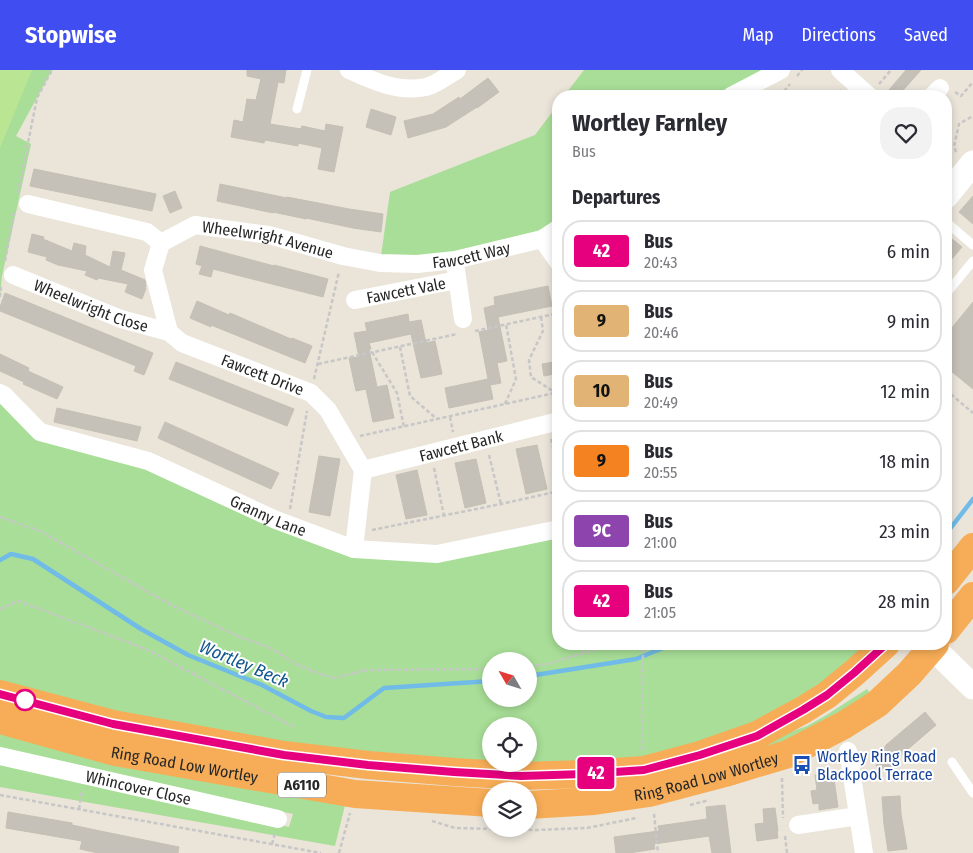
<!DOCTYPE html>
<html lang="en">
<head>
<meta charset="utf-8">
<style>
  :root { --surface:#fff; --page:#f2f2f3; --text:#2b2b33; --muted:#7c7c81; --line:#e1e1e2; --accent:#3f4df1 }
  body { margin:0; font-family:"Fira Sans Condensed",sans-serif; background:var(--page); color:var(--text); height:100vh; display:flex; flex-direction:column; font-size:19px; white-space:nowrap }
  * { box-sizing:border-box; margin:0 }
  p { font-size:16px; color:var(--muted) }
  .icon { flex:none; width:28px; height:28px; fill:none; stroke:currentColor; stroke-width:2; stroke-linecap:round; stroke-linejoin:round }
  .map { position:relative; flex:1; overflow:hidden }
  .drawer { position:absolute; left:552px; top:20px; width:400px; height:560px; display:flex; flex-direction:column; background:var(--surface); border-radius:20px; box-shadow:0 2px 8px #0003 }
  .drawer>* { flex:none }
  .badge { padding:0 10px; border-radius:4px; font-size:18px; line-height:32px }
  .needle { width:32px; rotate:309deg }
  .fabs { position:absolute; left:482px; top:582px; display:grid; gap:10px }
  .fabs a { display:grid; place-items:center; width:55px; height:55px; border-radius:50%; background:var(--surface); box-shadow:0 2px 8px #0003; font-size:25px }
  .map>.badge { position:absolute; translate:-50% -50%; box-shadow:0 0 0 2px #fff }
  h2 { padding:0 20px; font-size:19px; line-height:45px }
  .round { display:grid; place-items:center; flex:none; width:52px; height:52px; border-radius:20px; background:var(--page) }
  .headline { display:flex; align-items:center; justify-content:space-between; height:85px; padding:0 20px }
  h1 { font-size:24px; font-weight:700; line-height:38px }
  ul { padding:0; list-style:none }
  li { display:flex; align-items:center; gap:15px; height:62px; margin:0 10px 8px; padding:0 10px; border:2px solid var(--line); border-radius:20px }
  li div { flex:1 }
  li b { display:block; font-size:19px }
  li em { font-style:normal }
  li .badge { min-width:55px; font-weight:700; text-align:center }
  header { display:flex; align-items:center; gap:30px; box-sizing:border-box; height:70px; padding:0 25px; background:var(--accent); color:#fff }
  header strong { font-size:24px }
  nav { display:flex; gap:28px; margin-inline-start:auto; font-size:18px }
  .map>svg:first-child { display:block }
</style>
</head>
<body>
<header>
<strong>Stopwise</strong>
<nav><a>Map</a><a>Directions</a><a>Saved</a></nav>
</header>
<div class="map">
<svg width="973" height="783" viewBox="0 0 973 783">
  <rect width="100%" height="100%" fill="#eae4d9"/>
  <!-- green -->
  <g fill="#a8de97" fill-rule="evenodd">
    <path d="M0,0h52l-36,66 15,8 -29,132 -2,21z"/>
    <path d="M584,0h197l-50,26h-167z"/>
    <path d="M559,33v125l-17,11 -162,24 10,-71 145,-57z"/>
    <path d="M0,324l40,38 108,29 178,76 111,17 122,-25v115h327l-32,29 -154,82 -246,17 -454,-80zM491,591h38v38h-38zM491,656h38v38h-38z"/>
    <path d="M867,619l5,7 -75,45 -92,22 102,-37 18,-10z"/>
    <path d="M0,661l346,70 -11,45 -335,-59v-25l289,65 4,-13 -293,-65z"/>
  </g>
  <!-- pitch -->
  <path fill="#bae693" d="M0,0h32l-32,78z"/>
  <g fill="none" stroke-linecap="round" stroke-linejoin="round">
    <!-- stream -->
    <g stroke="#70bbe8" stroke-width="4.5">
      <path d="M946,464l27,-35"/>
      <path d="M0,490l11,-6 22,5 108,70 47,26 74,30 49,26 15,6 18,1 40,-30 107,-7"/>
      <path d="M529,606l107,-17 37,-15"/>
    </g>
  </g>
  <!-- building -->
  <g fill="#c5c1b9" stroke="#c4c0b3">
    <path d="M247,0h39l-2,13 -6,-1 -8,42 31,5 1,-3 23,5 1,-7 17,3 -9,45 -16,-3 4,-21 -24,-5v3l-33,-6 -1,3 -33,-6 3,-17 9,2 4,-23 9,1 5,-21 -14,-3z"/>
    <path d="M906,0h15l-23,26h-2l-7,-6z"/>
    <path d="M488,8l11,14 -22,16v-1l-31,20 -38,11 -4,-17 29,-7 26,-17 1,2z"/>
    <path d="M371,39l25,8 -5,18 -25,-8z"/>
    <path d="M34,99l122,25 -4,17 -122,-25z"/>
    <path d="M220,114l67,14v-1l62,12 34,5 -2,18 -28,-4 -47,-10v1l-33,-7v1l-56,-12z"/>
    <path d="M175,121l7,17 -12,5 -7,-17z"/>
    <path d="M973,126v28l-14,-12z"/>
    <path d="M32,164l12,3 -1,2 29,12 2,-8 12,3 -1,9 25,12 3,-16 12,2 -4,17 24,10 1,7 -4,-1 4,2 -4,11 -17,-7 3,-8 -30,-6 -1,2 -12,-5 2,-4 -29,-6 -12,-5 1,-3 -19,-5z"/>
    <path d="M946,164l16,13 -16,19z"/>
    <path d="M200,176l74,20v-1l54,14 -5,18 -110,-28 -2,8 -12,-3 3,-8 -6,-2z"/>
    <path d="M548,216l4,20 -54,11 9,44 -10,2 4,20 -11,2 3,14 -44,9 -4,-20 43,-9 -9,-47 9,-2 -4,-22 11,-3 -1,-8z"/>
    <path d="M5,223l148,60 -9,22 -10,-4 2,-5 -136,-55v-4z"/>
    <path d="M197,231l32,14 1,-2 61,26 1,-1 20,8 -7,17 -94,-38v2l-21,-9z"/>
    <path d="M973,232v87l-27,-22v-32z"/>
    <path d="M408,244l1,8 12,-2 5,23 9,-2 7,33 -21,4 -10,-44 -42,9 2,6h-2l8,38 10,-2 7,33 -21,4 -7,-33 -10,2 -7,-33 10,-1 -5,-24 13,-2 -2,-8z"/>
    <path d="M0,284l29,14 -1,3 35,16 -6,12 -34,-15 1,-2 -24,-11z"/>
    <path d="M559,291v12l-15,3 -2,-12z"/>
    <path d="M176,292l118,47 -7,17 -118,-47z"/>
    <path d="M57,338l84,19 -4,14 -83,-19z"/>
    <path d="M165,352l114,51 -8,16 -113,-51z"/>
    <path d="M537,375l10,44 -21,5 -10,-45z"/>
    <path d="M319,386l21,3 -10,57 -21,-4z"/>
    <path d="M476,389l10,44 -21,5 -10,-45z"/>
    <path d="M417,400l10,45 -21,4 -10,-44z"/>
    <path d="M925,642l11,13 -36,31 -9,17 -15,-7 10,-21z"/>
    <path d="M833,702l5,35 -19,3v-7l-6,1 -2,-13 6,-1 -2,-15z"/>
    <path d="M900,726l1,18 6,35 -19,2 -4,-27 -2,-27z"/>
    <path d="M725,735l6,48h-19l-3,-17 -55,8 1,5 -26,4h-13l-2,-16 45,-6 -1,-5 49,-7 -1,-12z"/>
    <path d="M775,738l3,23h-1l1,7 -21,3 -2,-17 9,-1 -1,-14z"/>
    <path d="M8,742l64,11v2l28,6 79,16 -1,6h-80l-18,-4 2,-8 -76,-13z"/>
  </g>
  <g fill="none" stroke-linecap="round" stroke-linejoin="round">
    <!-- path -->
    <g stroke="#c7c7c7" stroke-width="2.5" stroke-dasharray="4 2.5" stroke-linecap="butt">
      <path d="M797,6l5,-6"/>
      <path d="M879,14l12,-14"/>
      <path d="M955,22l6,4 12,-14"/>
      <path d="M780,26l10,-12"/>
      <path d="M835,26l6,-6"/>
      <path d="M956,82l-2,-6 5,-22 14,-8"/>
      <path d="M18,123l19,-95 15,-28"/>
      <path d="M5,191l9,-48"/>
      <path d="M0,227l1,-10"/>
      <path d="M541,247l2,14 -14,29 2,17 25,16"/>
      <path d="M475,261l84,-18"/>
      <path d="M400,277l10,49 27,23"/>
      <path d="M372,282l25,41 7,34"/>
      <path d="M318,294l139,-30"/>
      <path d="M314,309l25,-107"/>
      <path d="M946,320l27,23"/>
      <path d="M505,334l11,-25 -10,-55"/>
      <path d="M450,347l3,15"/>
      <path d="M360,366l199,-44"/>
      <path d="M551,369l8,33"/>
      <path d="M489,385l12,49"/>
      <path d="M434,398l10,48"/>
      <path d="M290,439l17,-98"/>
      <path d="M0,447l40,14 135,76 65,30 29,10 27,17 24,10 13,4 34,-8 124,-1"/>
      <path d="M372,460l129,-26 58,-13"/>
      <path d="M0,539l19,-8 129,49 148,78"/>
      <path d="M529,596l19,-2 64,-20"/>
      <path d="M643,680l-1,-84 2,-22"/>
      <path d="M782,708l1,40"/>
      <path d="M0,725l321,58"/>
      <path d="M690,735l19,-5"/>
      <path d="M79,739l3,-18"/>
      <path d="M654,744l4,39"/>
      <path d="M432,751l23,7 81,2 51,-2 49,-10"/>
      <path d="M785,766l2,17"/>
      <path d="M272,774l3,-11"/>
      <path d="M339,783l11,-40"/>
    </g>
    <!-- lane -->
    <g stroke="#fff" stroke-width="9">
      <path d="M297,39l10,-39"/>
      <path d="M946,152l27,23"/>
      <path d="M946,224l27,-33"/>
      <path d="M952,692l21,31"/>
    </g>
    <!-- street -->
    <g stroke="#fff" stroke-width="18">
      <path d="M349,0c24,11 50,23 77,17 9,-2 23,-12 31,-17"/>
      <path d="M840,0l29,26"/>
      <path d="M731,26l50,-26"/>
      <path d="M932,26l8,-8"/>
      <path d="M28,134l119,28 14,11"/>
      <path d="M542,169l17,24"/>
      <path d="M456,200l7,49"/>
      <path id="s1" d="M13,205l108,44 48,13 13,11 129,50 17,17 35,60 -9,79"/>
      <path id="s2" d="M355,230l102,-20"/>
      <path id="s3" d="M169,262l-16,-62 8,-27 34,-18 74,10 74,21 37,7 37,1 38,-4 87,-21 17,-11"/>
      <path id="s4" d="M0,323l4,2 36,37 108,29 128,59 78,29 83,5 122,-25"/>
      <path id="s5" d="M363,400l196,-49"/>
      <path d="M848,681l16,102"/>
      <path id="s6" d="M0,686l278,63"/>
      <path d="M798,755l60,-9"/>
    </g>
    <!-- secondary -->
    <g stroke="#fff" stroke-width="25">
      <path d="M946,126l27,-33"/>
      <path d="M929,574l44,43"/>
    </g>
    <!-- highway -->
    <g stroke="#f7ad57" stroke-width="28">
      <path d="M946,511l27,-34"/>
      <path d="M946,560l27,-34"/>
      <path d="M0,624l113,30 171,31 84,10 86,7 67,4 64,-2 59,-4 56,-15 57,-20 46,-25 24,-15 27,-22 32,-29"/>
      <path id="s7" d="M0,650l115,32 240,42 136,9"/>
      <path id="s8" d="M529,735l65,-4 55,-8 76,-20 63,-19 56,-29 33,-21 32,-30 26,-30"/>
    </g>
  </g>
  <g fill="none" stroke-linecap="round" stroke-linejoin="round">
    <!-- line casing -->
    <g stroke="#fff" stroke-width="11">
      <path id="line" d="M0,624l113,30 171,31 84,10 86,7 67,4 64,-2 59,-4 56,-15 57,-19 46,-26 24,-15 27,-22 32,-29"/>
    </g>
    <!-- line -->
    <use href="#line" stroke="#e6007e" stroke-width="8"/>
  </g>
  <!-- icons -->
  <defs>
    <g id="bus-bare" transform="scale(1.5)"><path d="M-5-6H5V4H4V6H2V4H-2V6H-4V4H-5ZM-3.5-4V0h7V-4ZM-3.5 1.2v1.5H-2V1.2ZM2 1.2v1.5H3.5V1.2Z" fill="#1a4fb4" stroke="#fff" stroke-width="2.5" paint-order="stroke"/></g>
  </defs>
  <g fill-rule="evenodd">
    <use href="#bus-bare" x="802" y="695"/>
  </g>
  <!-- markers -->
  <circle fill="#fff" stroke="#e6007e" stroke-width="2.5" cx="25" cy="630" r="10"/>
  <g text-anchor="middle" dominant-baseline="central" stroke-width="4" stroke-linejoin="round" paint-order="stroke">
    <!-- shield labels -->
    <rect fill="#fff" stroke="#686868" stroke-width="1" x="278" y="702.5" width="48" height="25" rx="4"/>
    <g font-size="15" font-weight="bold" fill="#272727">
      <text x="302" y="715">A6110</text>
    </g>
    <!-- street labels -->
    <g font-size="16" fill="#272727" stroke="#fff">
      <text stroke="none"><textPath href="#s3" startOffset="205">Wheelwright Avenue</textPath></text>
      <text stroke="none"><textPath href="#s3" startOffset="412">Fawcett Way</textPath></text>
      <text stroke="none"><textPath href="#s2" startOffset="52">Fawcett Vale</textPath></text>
      <text stroke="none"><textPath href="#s1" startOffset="84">Wheelwright Close</textPath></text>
      <text stroke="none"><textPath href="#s1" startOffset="270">Fawcett Drive</textPath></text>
      <text stroke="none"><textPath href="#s5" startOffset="101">Fawcett Bank</textPath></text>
      <text stroke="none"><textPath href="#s4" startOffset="300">Granny Lane</textPath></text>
      <text stroke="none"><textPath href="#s7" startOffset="190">Ring Road Low Wortley</textPath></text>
      <text stroke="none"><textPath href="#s8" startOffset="180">Ring Road Low Wortley</textPath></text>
      <text stroke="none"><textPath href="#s6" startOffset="142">Whincover Close</textPath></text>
    </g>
    <!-- transit labels -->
    <g font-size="16" fill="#164399" stroke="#fff" text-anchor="start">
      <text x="817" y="686">Wortley Ring Road<tspan x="817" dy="18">Blackpool Terrace</tspan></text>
    </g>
    <!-- water labels -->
    <g font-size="18" font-style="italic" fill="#135890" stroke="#fff">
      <text transform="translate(244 594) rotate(23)">Wortley Beck</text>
    </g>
  </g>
</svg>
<div class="fabs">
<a><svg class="needle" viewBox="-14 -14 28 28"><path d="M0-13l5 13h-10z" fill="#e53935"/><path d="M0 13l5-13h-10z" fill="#7c7c81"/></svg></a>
<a><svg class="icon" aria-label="locate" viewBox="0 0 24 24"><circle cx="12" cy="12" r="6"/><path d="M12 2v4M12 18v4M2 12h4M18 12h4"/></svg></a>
<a><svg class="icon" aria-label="layers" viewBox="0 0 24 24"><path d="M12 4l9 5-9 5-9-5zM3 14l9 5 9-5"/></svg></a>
</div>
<b class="badge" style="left:596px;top:703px;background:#e6007e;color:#fff">42</b>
<section class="drawer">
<div class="headline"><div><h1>Wortley Farnley</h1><p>Bus</p></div><a class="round"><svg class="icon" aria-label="heart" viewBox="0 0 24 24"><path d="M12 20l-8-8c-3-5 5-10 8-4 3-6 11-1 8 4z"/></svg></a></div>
<h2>Departures</h2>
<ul>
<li><span class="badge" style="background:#e6007e;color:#fff">42</span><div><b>Bus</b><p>20:43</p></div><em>6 min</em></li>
<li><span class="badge" style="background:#e1b475;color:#111">9</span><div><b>Bus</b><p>20:46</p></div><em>9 min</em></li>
<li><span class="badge" style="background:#e1b475;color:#111">10</span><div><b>Bus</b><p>20:49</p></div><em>12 min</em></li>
<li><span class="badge" style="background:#f58220;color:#111">9</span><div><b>Bus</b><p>20:55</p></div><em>18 min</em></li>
<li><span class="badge" style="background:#8e44ad;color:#fff">9C</span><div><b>Bus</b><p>21:00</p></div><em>23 min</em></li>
<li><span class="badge" style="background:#e6007e;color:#fff">42</span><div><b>Bus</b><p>21:05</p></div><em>28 min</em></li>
</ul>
</section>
</div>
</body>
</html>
